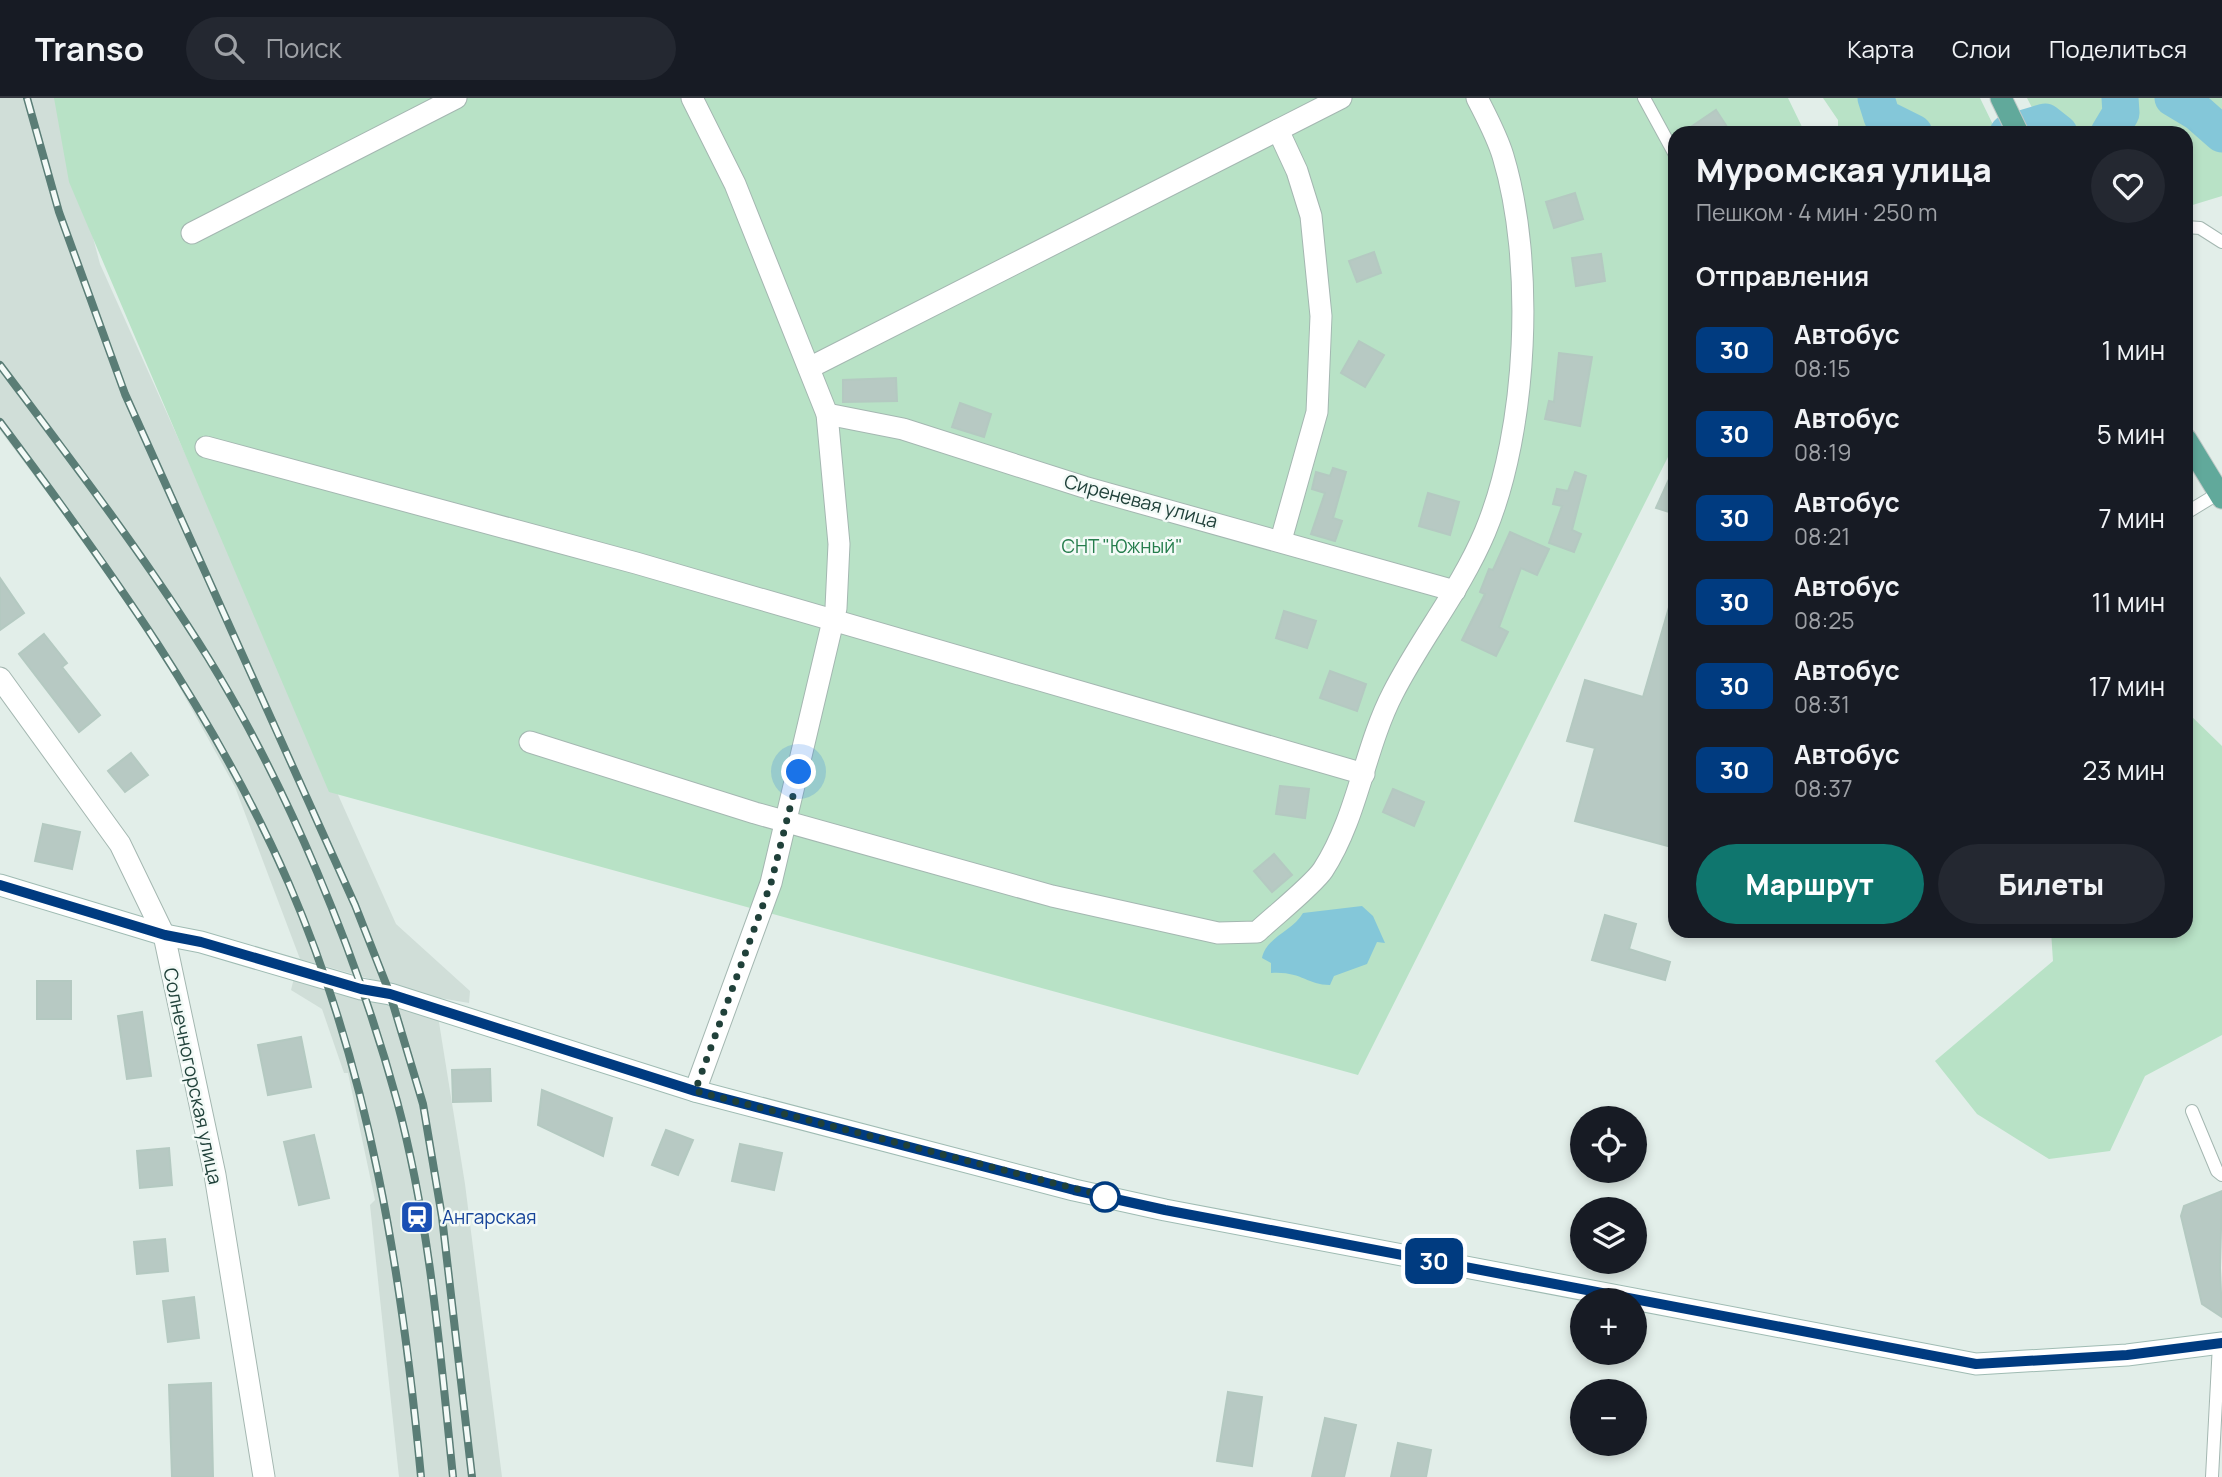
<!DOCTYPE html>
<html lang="ru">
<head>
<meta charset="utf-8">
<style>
  :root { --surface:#171b24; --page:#242831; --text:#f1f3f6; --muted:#9ea1a6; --line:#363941; --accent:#0f766e }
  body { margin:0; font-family:Manrope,sans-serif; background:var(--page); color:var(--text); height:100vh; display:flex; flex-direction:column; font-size:26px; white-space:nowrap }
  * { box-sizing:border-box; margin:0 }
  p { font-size:23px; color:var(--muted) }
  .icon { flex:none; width:38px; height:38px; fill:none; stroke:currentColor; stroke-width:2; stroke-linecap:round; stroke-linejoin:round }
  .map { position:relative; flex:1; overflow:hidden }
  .sheet { position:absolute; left:1668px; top:28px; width:525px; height:812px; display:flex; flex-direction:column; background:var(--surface); border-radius:21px; box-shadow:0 4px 10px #0003 }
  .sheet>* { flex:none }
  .badge { padding:0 14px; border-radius:10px; font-size:24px; line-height:46px }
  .buttons { position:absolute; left:1570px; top:1008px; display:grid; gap:14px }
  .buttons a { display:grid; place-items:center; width:77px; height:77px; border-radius:50%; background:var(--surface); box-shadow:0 4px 10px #0003; font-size:35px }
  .you { position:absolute; width:35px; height:35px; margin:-18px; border:5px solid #fff; border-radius:50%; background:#1a73e8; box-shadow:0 0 0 10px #1a73e833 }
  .map>.badge { position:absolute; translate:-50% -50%; box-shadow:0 0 0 4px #fff }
  h2 { padding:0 28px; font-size:26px; line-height:63px }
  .round { display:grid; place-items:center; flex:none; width:74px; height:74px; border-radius:37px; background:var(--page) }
  .head { display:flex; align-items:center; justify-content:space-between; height:119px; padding:0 28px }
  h1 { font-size:33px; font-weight:800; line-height:52px }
  .cta { display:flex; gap:14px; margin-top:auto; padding:14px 28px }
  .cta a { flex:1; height:80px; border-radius:42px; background:var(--accent); color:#fff; font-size:28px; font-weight:800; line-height:80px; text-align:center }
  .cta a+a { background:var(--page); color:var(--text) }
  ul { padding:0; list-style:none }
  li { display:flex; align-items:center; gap:21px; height:84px; padding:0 28px }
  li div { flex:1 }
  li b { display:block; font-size:26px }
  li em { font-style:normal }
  li .badge { min-width:77px; font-weight:700; text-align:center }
  header { display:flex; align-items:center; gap:42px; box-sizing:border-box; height:98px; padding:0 35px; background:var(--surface); border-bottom:2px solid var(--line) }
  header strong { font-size:33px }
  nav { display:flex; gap:38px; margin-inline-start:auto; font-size:24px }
  .search { width:490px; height:63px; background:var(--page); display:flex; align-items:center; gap:18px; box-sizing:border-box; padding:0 24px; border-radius:38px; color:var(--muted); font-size:26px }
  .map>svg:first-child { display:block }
</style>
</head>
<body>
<header>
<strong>Transo</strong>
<div class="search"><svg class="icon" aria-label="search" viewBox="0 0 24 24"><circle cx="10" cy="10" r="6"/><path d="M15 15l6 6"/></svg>Поиск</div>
<nav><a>Карта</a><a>Слои</a><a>Поделиться</a></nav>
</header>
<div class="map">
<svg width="2222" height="1379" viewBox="0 0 2222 1379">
  <rect width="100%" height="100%" fill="#e2eee9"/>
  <!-- built -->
  <g fill="#d0ded8">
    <path d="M0,0h56l44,166 296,660 74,67 -1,12 -35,-6 -134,-38 -65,-172 -94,-169 -141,-188z"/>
    <path d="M296,872l141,40 28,174 37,293h-103l-29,-272 5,-5 -27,-127h-4l-22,-64 -31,-19z"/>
  </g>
  <!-- green -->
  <g fill="#b8e2c6">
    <path d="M54,0h1734l17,35h-130v310l-317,632 -1029,-283 -260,-610z"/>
    <path d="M1823,0h157l17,35h-159v-13z"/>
    <path d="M2027,0h195v98l-36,11v-74h-141z"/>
    <path d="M2186,613l36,35v289l-77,41 -35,75 -61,8 -72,-45 -42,-53 118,-100 -2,-30h135z"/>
  </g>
  <!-- water -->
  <path fill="#84c7d9" d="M1362,808l11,10 12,27 -8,-1 -10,22 -33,12 -4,9c-24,0 -28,-14 -59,-12v-10l-9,-5c4,-21 31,-27 41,-45z"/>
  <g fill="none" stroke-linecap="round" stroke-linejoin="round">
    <!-- river -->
    <g stroke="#84c7d9" stroke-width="37">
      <path d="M1876,0l6,19 32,16"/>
      <path d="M2173,0l25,15 24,21"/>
      <path d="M2008,35l37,-11 14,11"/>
      <path d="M2109,35l12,-20 -1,-15"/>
    </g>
  </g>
  <!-- building -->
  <g fill="#b7c9c3" stroke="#b4c9c1" stroke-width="2">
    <path d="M1716,12l15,23h-49z"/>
    <path d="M1575,95l8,26 -29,9 -8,-26z"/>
    <path d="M1374,154l7,21 -24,9 -8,-21z"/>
    <path d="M1601,156l4,27 -29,5 -4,-28z"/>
    <path d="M1359,243l25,14 -19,32 -24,-14z"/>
    <path d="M1559,255l33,4 -12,69 -35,-7 4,-18 5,1z"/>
    <path d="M896,280l1,23 -54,1v-22z"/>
    <path d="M960,305l31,11 -7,23 -32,-10z"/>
    <path d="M1675,368v48l-19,-6z"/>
    <path d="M1333,370l13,4 -13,46 9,3 -7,20 -24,-7 14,-41 -13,-4 4,-17 14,4z"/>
    <path d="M1575,374l11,4 -14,54 9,4 -7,18 -25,-9 13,-37 -9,-2 4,-15 11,2z"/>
    <path d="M1428,395l31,9 -9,33 -31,-9z"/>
    <path d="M1510,434l39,17 -12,26 -16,-7 -22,59 9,5 -12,24 -34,-16 23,-46 -5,-2 9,-23 4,1z"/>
    <path d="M0,480l24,35 -24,17z"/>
    <path d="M1670,506h5v244l-100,-27 20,-73 -28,-7 18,-61 58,17z"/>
    <path d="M1284,513l32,10 -9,27 -31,-10z"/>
    <path d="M44,536l23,29 -5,4 38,48 -21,17 -60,-78z"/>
    <path d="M1330,573l36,13 -9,27 -37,-13z"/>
    <path d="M131,655l17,22 -23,17 -17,-21z"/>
    <path d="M1280,688l29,3 -4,29 -29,-4z"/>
    <path d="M1393,691l31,13 -10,24 -31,-14z"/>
    <path d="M43,726l37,8 -8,37 -37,-8z"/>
    <path d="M1274,756l18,21 -20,17 -18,-21z"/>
    <path d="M1605,817l31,9 -7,25 41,13 -5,18 -73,-20z"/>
    <rect x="37" y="883" width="34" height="38"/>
    <path d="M142,914l9,64 -24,3 -9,-63z"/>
    <path d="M301,939l10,50 -43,8 -10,-50z"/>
    <path d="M490,971l1,32 -38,1 -1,-32z"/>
    <path d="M542,992l70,28 -9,38 -65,-31z"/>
    <path d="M666,1032l27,10 -15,35 -26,-10z"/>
    <path d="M314,1037l15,63 -30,7 -15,-63z"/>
    <path d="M740,1046l42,9 -8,37 -42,-9z"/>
    <path d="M169,1050l3,37 -32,3 -3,-37z"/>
    <path d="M2222,1093l-2,77 2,49 -20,-13 -21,-88 3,-10z"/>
    <path d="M165,1141l3,32 -31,3 -3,-32z"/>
    <path d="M194,1199l5,41 -31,4 -5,-41z"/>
    <path d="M211,1285l2,94h-41l-3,-92z"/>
    <path d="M1228,1294l34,5 -10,69 -35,-5z"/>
    <path d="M1325,1320l31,7 -12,52h-32z"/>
    <path d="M1398,1345l33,7 -5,27h-35z"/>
  </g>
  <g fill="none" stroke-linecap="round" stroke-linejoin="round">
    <!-- service casing -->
    <g stroke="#a4b7b1" stroke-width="14">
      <g id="service">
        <path d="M1644,0l30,55"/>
        <path d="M2186,129l14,1 22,14"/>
        <path d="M2186,415l33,-20"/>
        <path d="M2192,1013l25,60 5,4"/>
        <path d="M2212,1379l7,-133"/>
      </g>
    </g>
    <!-- minor casing -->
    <g stroke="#a4b7b1" stroke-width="23">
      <g id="minor">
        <path d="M692,0l43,86 92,230 12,130 -3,64 -65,275 -76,208"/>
        <path d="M1278,32l19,41 14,45 10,100 -4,96 -36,128"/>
        <path d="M192,135l264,-135"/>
        <path d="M809,270l532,-270"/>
        <path d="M827,316l76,15 181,58 371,104"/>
        <path d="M206,349l430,116 728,211"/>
        <path d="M0,580l120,166 44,91 51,240 49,302"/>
        <path d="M530,644l225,71 297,83 166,37 39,-1c16,-15 56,-47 66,-62 35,-54 41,-121 70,-177 28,-55 68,-104 92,-161 43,-103 50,-270 18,-376 -6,-20 -17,-40 -26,-58"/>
      </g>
    </g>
    <!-- secondary casing -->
    <g stroke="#9fbbb3" stroke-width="23">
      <path id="secondary" d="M0,787l165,50 36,7 160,47 29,5 305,97 379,99 91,20 811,154 151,-9 95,-12"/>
    </g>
    <!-- primary casing -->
    <g stroke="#c1cac8" stroke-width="23">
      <g id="primary">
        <path d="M2001,0l17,35"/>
        <path d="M2186,341l36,59"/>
      </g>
    </g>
    <!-- service -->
    <use href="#service" stroke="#fff" stroke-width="12"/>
    <!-- minor -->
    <use href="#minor" stroke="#fff" stroke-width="21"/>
    <!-- secondary -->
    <use href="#secondary" stroke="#fff" stroke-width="21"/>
    <!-- primary -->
    <use href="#primary" stroke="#61a99b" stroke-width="21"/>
    <!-- rail casing -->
    <g stroke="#5a7d76" stroke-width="8">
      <g id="rail">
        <path d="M27,0l32,114 66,182 230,511 35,89 33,110 19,113 30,260"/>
        <path d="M0,267c71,95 144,190 207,291 81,131 149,296 190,445 33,123 43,250 56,376"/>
        <path d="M0,324c109,146 216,294 289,462 81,188 113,390 132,593"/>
      </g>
    </g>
    <!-- rail -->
    <use href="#rail" stroke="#f3faf7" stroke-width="5" stroke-dasharray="16" stroke-linecap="butt"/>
  </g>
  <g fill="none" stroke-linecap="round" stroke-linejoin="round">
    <!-- line casing -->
    <g stroke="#fff" stroke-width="16">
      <path id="line" d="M0,787l165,50 36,7 160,47 29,5 305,97 379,99 91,20 811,154 151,-9 95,-12"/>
    </g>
    <!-- line -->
    <use href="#line" stroke="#003b80" stroke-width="10"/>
    <!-- walk -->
    <path stroke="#20413a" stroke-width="7" stroke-dasharray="0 12.6" d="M799,674l-28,111 -76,208 417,107 -7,-1"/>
  </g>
  <!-- icons -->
  <defs>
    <g id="station-square" transform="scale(1.75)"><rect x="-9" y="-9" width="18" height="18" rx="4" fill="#1a4fb4" stroke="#f3faf7"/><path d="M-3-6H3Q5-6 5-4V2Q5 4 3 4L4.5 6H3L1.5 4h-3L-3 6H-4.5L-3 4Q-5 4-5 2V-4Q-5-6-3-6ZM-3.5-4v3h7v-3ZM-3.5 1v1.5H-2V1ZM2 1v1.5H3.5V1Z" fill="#fff"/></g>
  </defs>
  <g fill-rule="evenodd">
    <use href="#station-square" x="417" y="1119"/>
  </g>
  <!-- markers -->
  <circle fill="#fff" stroke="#003b80" stroke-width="3.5" cx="1105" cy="1099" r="14"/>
  <g text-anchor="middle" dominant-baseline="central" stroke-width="5" stroke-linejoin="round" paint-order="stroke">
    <!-- street labels -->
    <g font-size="19" fill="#20413a" stroke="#f3faf7">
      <text transform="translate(1141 403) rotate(15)">Сиреневая улица</text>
      <text transform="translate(193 978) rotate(78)">Солнечногорская улица</text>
    </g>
    <!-- park labels -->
    <g font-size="19" fill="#257d4c" stroke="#f3faf7">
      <text x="1122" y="448">СНТ "Южный"</text>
    </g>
    <!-- transit labels -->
    <g font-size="19" fill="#164399" stroke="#f3faf7" text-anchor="start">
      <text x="442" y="1119">Ангарская</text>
    </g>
  </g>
</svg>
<div class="buttons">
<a><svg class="icon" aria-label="locate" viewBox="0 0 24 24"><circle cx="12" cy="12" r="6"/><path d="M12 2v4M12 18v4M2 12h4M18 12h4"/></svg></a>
<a><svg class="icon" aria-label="layers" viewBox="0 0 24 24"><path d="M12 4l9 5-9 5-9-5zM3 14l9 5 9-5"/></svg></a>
<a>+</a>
<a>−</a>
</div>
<div class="you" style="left:799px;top:674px"></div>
<b class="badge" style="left:1434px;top:1163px;background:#003b80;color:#fff">30</b>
<section class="sheet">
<div class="head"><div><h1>Муромская улица</h1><p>Пешком · 4 мин · 250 m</p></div><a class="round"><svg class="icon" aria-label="heart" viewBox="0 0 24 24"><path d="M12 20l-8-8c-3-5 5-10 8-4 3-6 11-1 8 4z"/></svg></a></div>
<h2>Отправления</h2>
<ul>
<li><span class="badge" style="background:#003b80;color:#fff">30</span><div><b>Автобус</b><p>08:15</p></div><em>1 мин</em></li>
<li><span class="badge" style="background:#003b80;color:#fff">30</span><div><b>Автобус</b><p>08:19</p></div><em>5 мин</em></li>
<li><span class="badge" style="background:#003b80;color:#fff">30</span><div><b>Автобус</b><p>08:21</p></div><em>7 мин</em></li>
<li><span class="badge" style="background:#003b80;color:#fff">30</span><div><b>Автобус</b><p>08:25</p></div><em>11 мин</em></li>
<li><span class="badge" style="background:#003b80;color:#fff">30</span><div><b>Автобус</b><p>08:31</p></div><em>17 мин</em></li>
<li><span class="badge" style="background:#003b80;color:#fff">30</span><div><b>Автобус</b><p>08:37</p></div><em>23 мин</em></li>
</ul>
<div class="cta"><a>Маршрут</a><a>Билеты</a></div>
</section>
</div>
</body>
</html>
